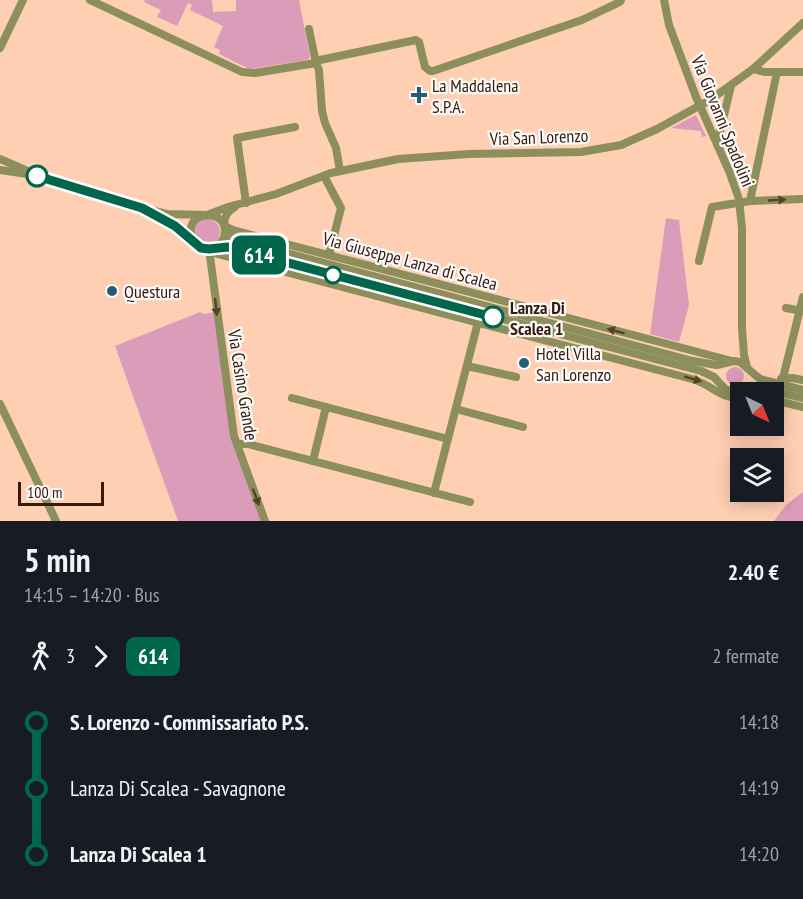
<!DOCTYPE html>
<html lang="it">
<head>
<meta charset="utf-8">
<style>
  :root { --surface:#171b24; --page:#242831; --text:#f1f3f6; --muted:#9ea1a6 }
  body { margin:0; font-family:"PT Sans Narrow",sans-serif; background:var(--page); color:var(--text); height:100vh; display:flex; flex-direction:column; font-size:22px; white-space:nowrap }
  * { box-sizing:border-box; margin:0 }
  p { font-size:20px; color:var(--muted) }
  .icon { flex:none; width:33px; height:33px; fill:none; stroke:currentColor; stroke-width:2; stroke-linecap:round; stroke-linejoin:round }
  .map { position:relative; height:521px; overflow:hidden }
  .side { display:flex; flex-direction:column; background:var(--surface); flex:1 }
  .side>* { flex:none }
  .badge { padding:0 12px; border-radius:9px; font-size:21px; line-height:39px }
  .needle { width:39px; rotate:137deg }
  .tools { position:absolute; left:730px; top:382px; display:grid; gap:12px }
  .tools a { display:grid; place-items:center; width:54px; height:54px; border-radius:0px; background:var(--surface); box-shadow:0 3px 15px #0003; font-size:30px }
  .scale { position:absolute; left:18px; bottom:15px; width:86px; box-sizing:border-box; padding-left:6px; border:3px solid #371a08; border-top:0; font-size:16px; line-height:21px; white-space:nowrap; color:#371a08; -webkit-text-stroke:4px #fbfbfb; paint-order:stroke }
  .map>.badge { position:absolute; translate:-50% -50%; box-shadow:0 0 0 3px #fff }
  .legs { display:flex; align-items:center; gap:9px; height:66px; padding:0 24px; font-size:20px }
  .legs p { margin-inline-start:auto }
  .overview { display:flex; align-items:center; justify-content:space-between; height:102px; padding:0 24px }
  h1 { font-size:33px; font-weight:800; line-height:45px }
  ul { padding:0 24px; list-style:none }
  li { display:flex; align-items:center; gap:21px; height:66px; font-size:22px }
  li i { display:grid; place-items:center; width:9px; height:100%; margin:0 8px; background:currentColor }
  li i::after { content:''; width:15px; height:15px; margin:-8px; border:4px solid; border-radius:50%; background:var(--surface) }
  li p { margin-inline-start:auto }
  li:first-child i { background:linear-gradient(#0000 50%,currentColor 0) }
  li:last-child i { background:linear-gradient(currentColor 50%,#0000 0) }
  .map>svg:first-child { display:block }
</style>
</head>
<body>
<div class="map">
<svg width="803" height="521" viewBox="0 0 803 521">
  <rect width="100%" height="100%" fill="#ffcfb4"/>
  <!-- green -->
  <g fill="#da9cb8">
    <path d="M145,0h67l1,12 23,-1v-11h63l11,57 -2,3 -59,9 -30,-15 1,-4 -6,-3 9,-21 -33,-16 2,-5 -4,-2 -11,23 -20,-9 4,-7 -17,-8z"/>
    <path d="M696,115l10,21 -4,1 -1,-6 -30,-3z"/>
    <path d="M666,218l13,2 10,85 -10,37 -29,-8z"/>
    <circle cx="207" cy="232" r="13"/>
    <path d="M200,312l3,2 11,-2 13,94 34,115h-83l-63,-175z"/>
    <circle cx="735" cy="376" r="9"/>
    <path d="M803,492v29h-29l12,-16z"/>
  </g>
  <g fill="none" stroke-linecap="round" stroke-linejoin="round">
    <!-- minor -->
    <g stroke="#8c8e5c" stroke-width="8">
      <path d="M90,0l152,72 13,1 61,-10 -7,-34"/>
      <path d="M664,0l5,25 27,72 33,74 10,28 3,30v99l2,27 3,12"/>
      <path d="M0,48l23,-48"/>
      <path d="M315,61l101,-21 3,2 6,25 5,4h3l149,-51 38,-18 1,-2"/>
      <path d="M316,63l3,7 3,41 3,12 11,25 4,23"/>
      <path d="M753,69l11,3h39"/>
      <path d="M717,144l14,-58"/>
      <path d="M0,159l37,16 105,33 25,6 39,1"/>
      <path d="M0,170l27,4"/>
      <path d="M324,176l17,32 -12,47"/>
      <path d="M750,201l27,-129"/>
      <path d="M246,203l-9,-65 58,-11"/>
      <path d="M235,207c-7,4 -12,11 -10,19l8,4 499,131"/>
      <path d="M142,208l37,21 22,19 8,1 19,-2 473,124 13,6 11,12 7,3 28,-4 43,10"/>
      <path d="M207,215l21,-8 48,-13 55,-21 67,-14 71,-5 112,-2 40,-7 36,-16 53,-29 43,-31 50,-46"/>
      <path d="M225,230l4,6 5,3 459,122 24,4 17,-4 6,1 20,17 43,11"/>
      <path d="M193,240c-13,-28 32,-34 32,-9 0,7 -3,12 -9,16"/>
      <path d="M209,249l25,187 31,85"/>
      <path d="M210,252l482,127c19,5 31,22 49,18"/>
      <path d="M699,261l13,-54 38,-6 53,-2"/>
      <path d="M786,308l17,3"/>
      <path d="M467,366l49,11"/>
      <path d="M783,378l20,-81"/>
      <path d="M781,379l11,-1 11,2"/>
      <path d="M292,398l156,41"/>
      <path d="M774,400l29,7"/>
      <path d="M0,404l56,117"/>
      <path d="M456,409l67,18"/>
      <path d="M237,444h11l222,58"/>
      <path d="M313,461l13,-54"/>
      <path d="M434,493l44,-171"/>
    </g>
  </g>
  <!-- one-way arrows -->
  <defs><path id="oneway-solid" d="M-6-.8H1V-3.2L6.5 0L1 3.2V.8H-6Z" transform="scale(1.5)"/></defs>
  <g fill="#554325">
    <use href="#oneway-solid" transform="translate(777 200) rotate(-3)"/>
    <use href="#oneway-solid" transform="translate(216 307) rotate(84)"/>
    <use href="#oneway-solid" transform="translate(616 331) rotate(-165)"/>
    <use href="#oneway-solid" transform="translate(693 379) rotate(16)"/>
    <use href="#oneway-solid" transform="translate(256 497) rotate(70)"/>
  </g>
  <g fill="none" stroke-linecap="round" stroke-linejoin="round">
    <!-- line-1 casing -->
    <g stroke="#fff" stroke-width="14">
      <path id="line-1" d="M37,176l105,32 33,18 26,22 8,1 19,-2 265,70"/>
    </g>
    <!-- line-1 -->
    <use href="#line-1" stroke="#00664c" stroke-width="9"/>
  </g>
  <!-- markers -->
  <g fill="#235d76" stroke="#fbfbfb" stroke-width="2">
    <path d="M416 86h6v6h6v6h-6v6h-6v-6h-6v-6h6z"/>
    <circle cx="112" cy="291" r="6"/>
    <circle cx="524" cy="363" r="6"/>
  </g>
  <g fill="#fff" stroke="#00664c" stroke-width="3">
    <circle cx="37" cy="176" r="10"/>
    <circle cx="333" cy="275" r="8"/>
    <circle cx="493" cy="317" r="10"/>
  </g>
  <g text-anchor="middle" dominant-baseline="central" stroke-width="4.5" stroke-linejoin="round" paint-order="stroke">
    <!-- poi labels -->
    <g font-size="18" fill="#371a08" stroke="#fbfbfb" text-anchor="start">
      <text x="432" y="85">La Maddalena<tspan x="432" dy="21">S.P.A.</tspan></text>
      <text x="124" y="291">Questura</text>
      <text x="536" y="353">Hotel Villa<tspan x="536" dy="21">San Lorenzo</tspan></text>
    </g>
    <!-- street labels -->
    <g font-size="18" fill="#371a08" stroke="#fbfbfb">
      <text transform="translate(723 121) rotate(68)">Via Giovanni Spadolini</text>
      <text transform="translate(539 137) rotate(-2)">Via San Lorenzo</text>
      <text transform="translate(410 261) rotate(15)">Via Giuseppe Lanza di Scalea</text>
      <text transform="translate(243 385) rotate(81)">Via Casino Grande</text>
    </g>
    <!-- stop labels -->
    <g font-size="18" font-weight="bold" fill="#371a08" stroke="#fbfbfb" text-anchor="start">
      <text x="510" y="307">Lanza Di<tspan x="510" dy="21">Scalea 1</tspan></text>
    </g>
  </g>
</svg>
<div class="tools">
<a><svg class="needle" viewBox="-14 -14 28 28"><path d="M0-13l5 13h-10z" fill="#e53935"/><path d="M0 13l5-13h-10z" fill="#9ea1a6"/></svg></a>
<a><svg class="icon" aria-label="layers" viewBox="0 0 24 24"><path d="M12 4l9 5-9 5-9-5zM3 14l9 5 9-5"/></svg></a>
</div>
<div class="scale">100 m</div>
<b class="badge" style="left:259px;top:255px;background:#00664c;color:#fff">614</b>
</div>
<section class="side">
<div class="overview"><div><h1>5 min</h1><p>14:15 – 14:20 · Bus</p></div><b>2.40 €</b></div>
<div class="legs"><svg class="icon" aria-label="walk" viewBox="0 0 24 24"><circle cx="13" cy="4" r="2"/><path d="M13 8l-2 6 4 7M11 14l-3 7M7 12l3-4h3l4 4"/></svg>3<svg class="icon" aria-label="forward" viewBox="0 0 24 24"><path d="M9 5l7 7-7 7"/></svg><b class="badge" style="background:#00664c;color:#fff">614</b><p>2 fermate</p></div>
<ul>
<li><i style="color:#00664c"></i><b>S. Lorenzo - Commissariato P.S.</b><p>14:18</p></li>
<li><i style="color:#00664c"></i><span>Lanza Di Scalea - Savagnone</span><p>14:19</p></li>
<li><i style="color:#00664c"></i><b>Lanza Di Scalea 1</b><p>14:20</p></li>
</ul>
</section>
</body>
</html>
